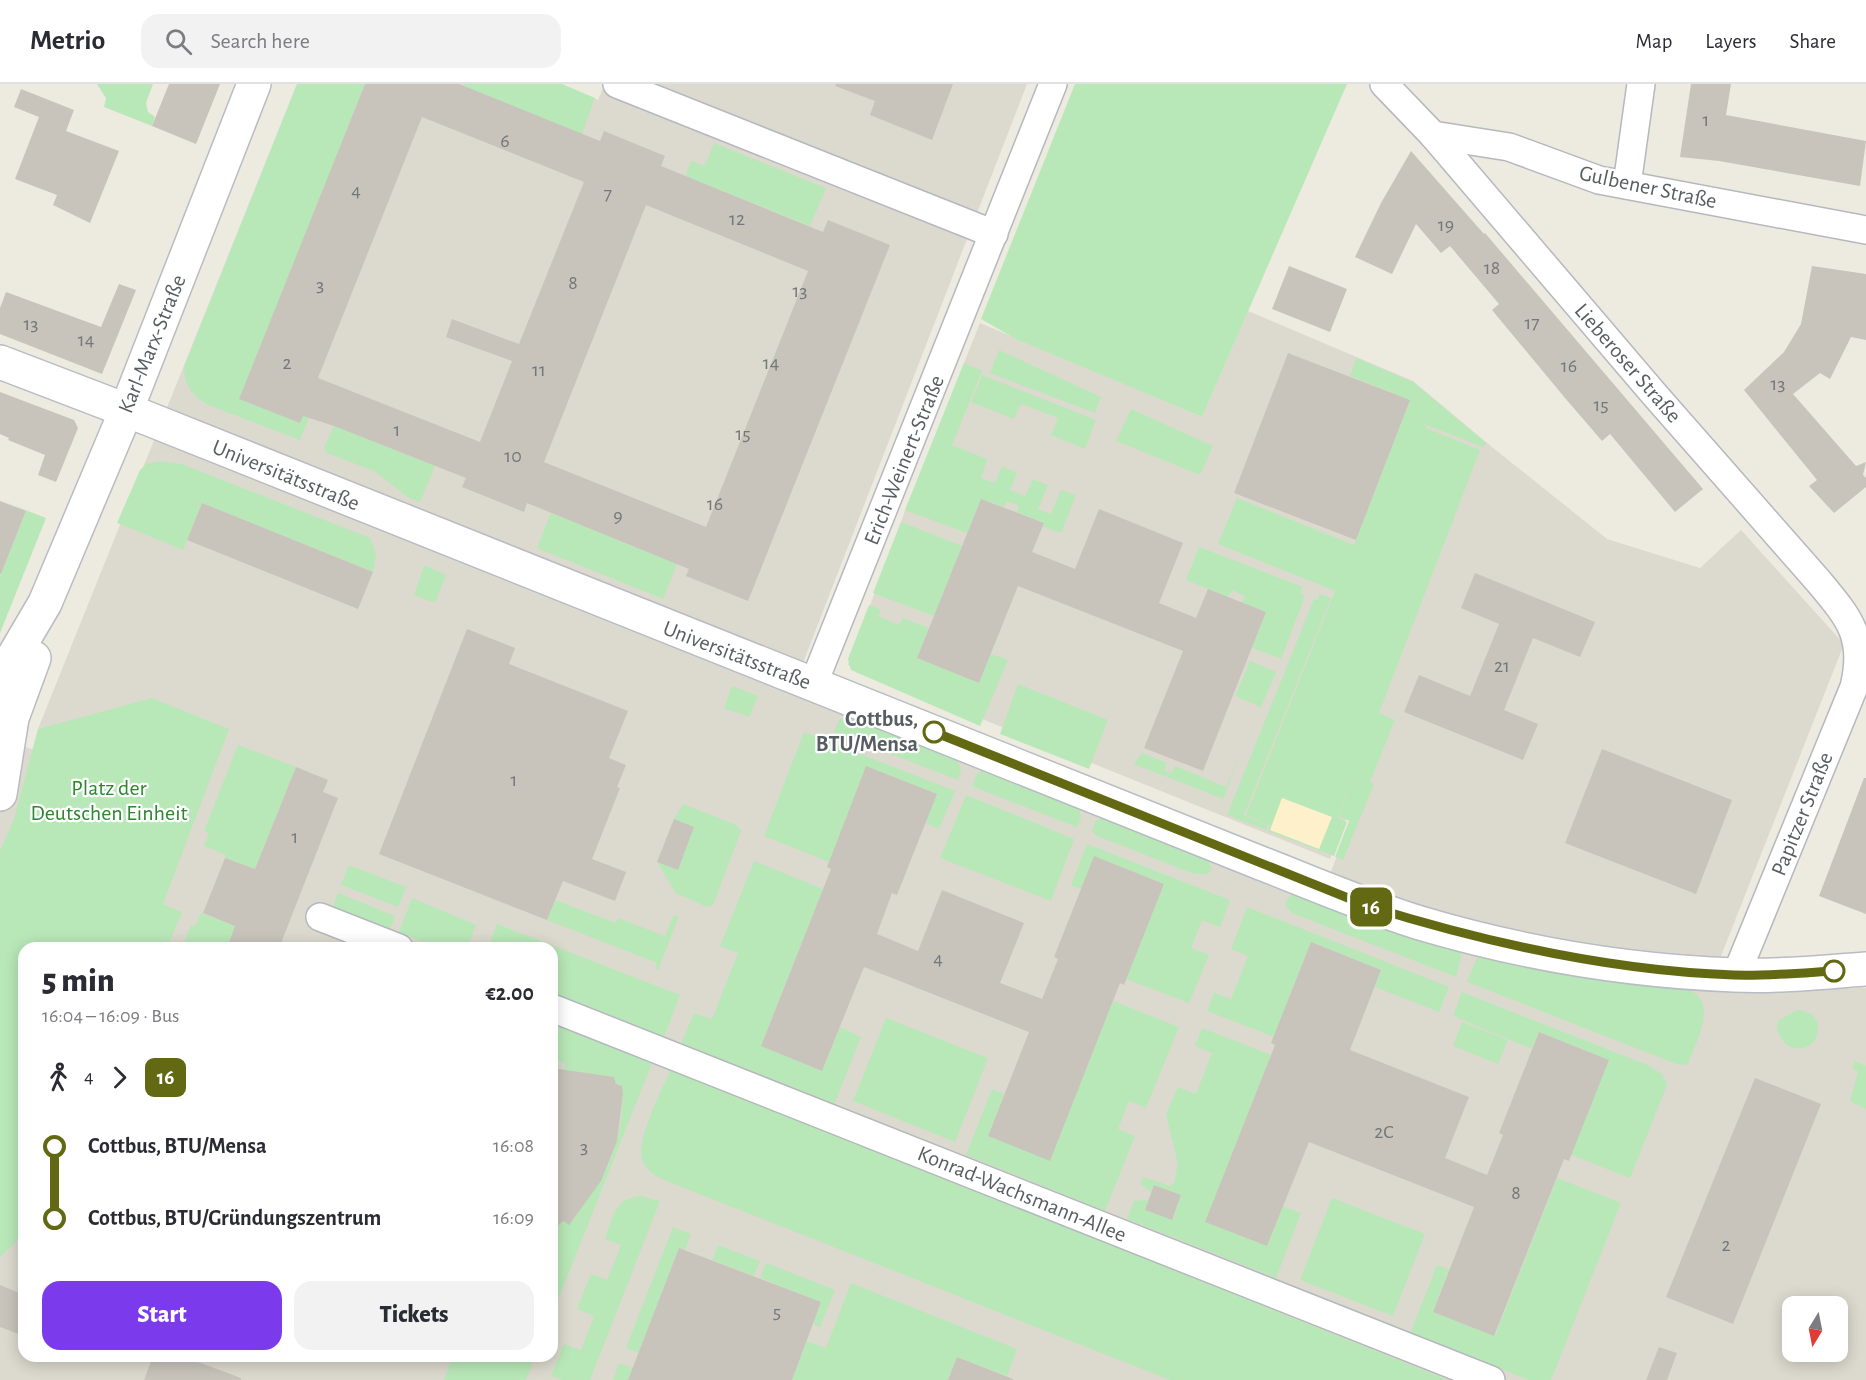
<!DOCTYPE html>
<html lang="en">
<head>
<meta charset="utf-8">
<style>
  :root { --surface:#fff; --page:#f2f2f3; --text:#2b2b33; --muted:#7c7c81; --line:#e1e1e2; --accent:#7c3aed }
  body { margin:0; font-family:"Alegreya Sans",sans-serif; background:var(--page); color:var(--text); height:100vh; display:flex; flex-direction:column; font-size:22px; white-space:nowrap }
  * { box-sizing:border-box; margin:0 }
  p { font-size:20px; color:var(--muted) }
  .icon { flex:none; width:33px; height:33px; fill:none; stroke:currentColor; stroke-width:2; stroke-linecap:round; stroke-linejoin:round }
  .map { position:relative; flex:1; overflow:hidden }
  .side { position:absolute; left:18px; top:858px; width:540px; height:420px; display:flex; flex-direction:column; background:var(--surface); border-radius:18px; box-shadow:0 3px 15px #0003 }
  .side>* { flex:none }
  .badge { padding:0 12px; border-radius:9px; font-size:21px; line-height:39px }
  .needle { width:39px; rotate:190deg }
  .controls { position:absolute; left:1782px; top:1212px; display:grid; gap:12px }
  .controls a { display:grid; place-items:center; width:66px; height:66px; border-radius:12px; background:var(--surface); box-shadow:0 3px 15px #0003; font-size:30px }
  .map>.badge { position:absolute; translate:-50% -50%; box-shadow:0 0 0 3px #fff }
  .legs { display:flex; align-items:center; gap:9px; height:66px; padding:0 24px; font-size:20px }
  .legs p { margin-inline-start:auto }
  .overview { display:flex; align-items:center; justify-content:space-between; height:102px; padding:0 24px }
  h1 { font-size:33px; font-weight:800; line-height:45px }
  .cta { display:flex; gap:12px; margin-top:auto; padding:12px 24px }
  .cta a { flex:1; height:69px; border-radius:18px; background:var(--accent); color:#fff; font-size:24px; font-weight:800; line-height:69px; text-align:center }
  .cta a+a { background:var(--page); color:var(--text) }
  ul { padding:0 24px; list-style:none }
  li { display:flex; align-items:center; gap:21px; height:72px; font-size:22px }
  li i { display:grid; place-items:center; width:9px; height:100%; margin:0 8px; background:currentColor }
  li i::after { content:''; width:15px; height:15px; margin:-8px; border:4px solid; border-radius:50%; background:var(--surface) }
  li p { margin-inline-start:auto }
  li:first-child i { background:linear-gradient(#0000 50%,currentColor 0) }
  li:last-child i { background:linear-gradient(currentColor 50%,#0000 0) }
  header { display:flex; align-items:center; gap:36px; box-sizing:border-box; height:84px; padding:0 30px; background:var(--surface); border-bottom:2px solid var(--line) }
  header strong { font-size:28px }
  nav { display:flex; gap:33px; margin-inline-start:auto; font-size:21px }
  .search { width:420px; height:54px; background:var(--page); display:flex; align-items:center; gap:15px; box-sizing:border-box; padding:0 21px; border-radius:18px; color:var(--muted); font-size:22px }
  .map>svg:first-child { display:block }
</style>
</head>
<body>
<header>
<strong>Metrio</strong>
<div class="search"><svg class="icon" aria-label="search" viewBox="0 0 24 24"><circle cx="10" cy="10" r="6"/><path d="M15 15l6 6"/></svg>Search here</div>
<nav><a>Map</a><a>Layers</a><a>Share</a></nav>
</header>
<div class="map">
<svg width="1866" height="1296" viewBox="0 0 1866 1296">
  <rect width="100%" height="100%" fill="#edeadf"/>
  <!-- education -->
  <path fill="#dcd9ce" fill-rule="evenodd" d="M297,0h264l37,16 7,-16h422l-236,610 530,204 48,-126 -4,-2 -35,89 -482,-194 57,-154 75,-188 222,94 46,-106 165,70 79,66 115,92 93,29 41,-38 103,114 -136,345 158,-1v392h-1866v-642l34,12 4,-21zM24,864h528v408h-528zM1792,1222h46v46h-46z"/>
  <!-- green -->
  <g fill="#b9e8b8">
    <path d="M97,0h56l-7,19 2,9 7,5 -3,9 -48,-19 2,-9z"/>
    <path d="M297,0h68l-125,315 60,24 13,-32 6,2 -19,47 -92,-35c-16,-9 -24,-20 -24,-38z"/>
    <path d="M464,0h98l33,14 -13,36 -119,-48z"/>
    <path d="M1075,0h272l-145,333 -186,-78 -35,-20z"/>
    <path d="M714,59l112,45 -16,38 -125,-50 6,-15 14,5z"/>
    <path d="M999,266l102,47 -6,16 -105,-40z"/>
    <path d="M1356,274l57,24 73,61 -3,4 -67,-26 11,5 -1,2 54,22 -101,263 16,7 -25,62 4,2 -31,76 -8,-3 14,-36 -11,-5 18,-45 -19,46 10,5 -13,34 -66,-25 2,-6 -24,-10 89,-224 -117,-47 19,-46 117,47 56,-145 -60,-24z"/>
    <path d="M964,279l18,8 -30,74 35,14 -6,19 14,5 7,-17 15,7 -7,17 15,6 8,-17 15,6 -10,24 13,5 10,-24 15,5 -15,38 -18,-6 1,-4 -27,-11 2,-6 -12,-5 -3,6 -23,-8 -14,34 -62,-23z"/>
    <path d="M982,291l114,45 -11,29 -34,-14 7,-17 -37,-14 -7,15 -43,-17z"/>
    <path d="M1131,325l82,37 -13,29 -84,-34z"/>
    <path d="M334,342l101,40 -15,36 -11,-4 -35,-27 -47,-18 -3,-5z"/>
    <path d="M160,377l22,3 188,74 6,15 -3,19 -171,-69 -19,47 -66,-27 23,-53 6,-6z"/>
    <path d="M0,416l46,18 -46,115v-57l26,-65z"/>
    <path d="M551,429l126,51 -14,35 -126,-51z"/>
    <path d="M901,438l61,24 -28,70 -61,-23z"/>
    <path d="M1199,463l104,40 -3,7 5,2 -24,63 -29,-11 14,-36 -24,-9 3,-7 -13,-6 -4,7 -42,-17z"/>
    <path d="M424,481l22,10 -11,28 -21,-8z"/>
    <path d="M1320,510l11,4 -87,217 24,10 -2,5 -39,-15 87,-216 3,1z"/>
    <path d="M869,521l12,5 -3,6 21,9 4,-7 26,10 -12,30 62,25 12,-29 17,6 -28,66 -129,-56 -3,-11z"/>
    <path d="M1250,577l26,11 -15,35 -26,-11z"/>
    <path d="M1018,600l90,36 -19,49 -89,-35z"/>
    <path d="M732,602l26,10 -9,21 -25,-9z"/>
    <path d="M152,614l77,31 -66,175 19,8 -15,36h-143v289h-3l-21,20v-406l14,-32 24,-90z"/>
    <path d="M847,632l109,43 5,10 -3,11 -124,-48 5,-12z"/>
    <path d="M804,648l151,59 -16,38 -14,-6 -58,-56 -38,95 -65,-26z"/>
    <path d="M238,661l58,22 -41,102 -30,-11 1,-3 -22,-9 5,-13 -5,-2z"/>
    <path d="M1142,669l25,10 -3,7 8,3 3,-7 51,21 15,-34 -18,46 -89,-35z"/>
    <path d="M984,686l95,38 2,9 -3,9 -2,1 -104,-41 5,-12z"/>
    <path d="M966,711l108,44 -23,62 -111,-43z"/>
    <path d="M683,720l53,21 5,6 -28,74 -6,2 -31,-14 -19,-31 17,-43z"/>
    <path d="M1102,734l9,1 99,41 1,11 -4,3h-13l-97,-38 -5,-5 4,-11z"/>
    <path d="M1087,760l143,56 -10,27 -18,-7 -11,28 18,7 -20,48 -63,-24 38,-95 -70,-28 -13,33 -10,-4z"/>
    <path d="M754,777l69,28 -62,157 61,25 18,-44 21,10 -27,68 -153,-61 13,-31 18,6 26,-66 -18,-7z"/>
    <path d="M349,781l57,22 -8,20 -57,-22z"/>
    <path d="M338,809l57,23 -5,13 -57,-22z"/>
    <path d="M1294,809l167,56v8l-5,20 -159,-62 -6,-3 -6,-7 4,-9z"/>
    <path d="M412,814l64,27 -9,23h-29l-39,-16z"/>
    <path d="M555,816l61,23 2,-5 47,18 9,-21 5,1 -21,54 -3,-2 2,-5 -110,-43z"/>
    <path d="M1247,823l202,80 -10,25 -64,-25 6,-17 -70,-28 -37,95 -67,-26 7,-18 17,6 17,-43 -17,-7z"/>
    <path d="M201,829l34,13 -8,22h-45l9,-23 4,1z"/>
    <path d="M497,840l183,71 -16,42 -112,-45v-44h-64z"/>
    <path d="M1484,870l204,34c5,4 11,7 14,14 7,18 -8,45 -14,62l-9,1 -212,-83 10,-24z"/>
    <path d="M1462,908l188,74 13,9 4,10 -37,93 -59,-23 37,-95 -69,-28 -7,17 -79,-33z"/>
    <path d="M1113,917l66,26 -33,81 -17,-7 -11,28 17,7 -30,75 -139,-56 26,-66 12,5 -16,42 62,24z"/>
    <path d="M1797,926c36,1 22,52 -11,35l-7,-11 -2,-6 1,-7z"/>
    <path d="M886,934l102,40 -33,84 -102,-41z"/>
    <path d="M1462,938l46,18 -10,24 -45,-18z"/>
    <path d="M552,939l100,40 -100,252v-94l21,-2c32,-39 53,-82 49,-133l-6,-2 -2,-7 -50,-7 2,-6 -14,-5z"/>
    <path d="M1202,944l69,27 -65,167 61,24 16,-40 18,7 -25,65 -149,-59 7,-18 15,-1 -4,10 28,9 8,-24 -26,-10 -4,7 -11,-8 4,-7 26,9 4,-3 4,-19 -12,-50 12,-27 18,7 16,-41 -17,-7z"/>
    <path d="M1855,977l11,5v43l-16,-8 8,-30 -6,-3z"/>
    <path d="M671,985l777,311h-278l-506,-200c-8,-4 -17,-9 -21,-18 -9,-20 19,-72 28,-93z"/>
    <path d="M1557,1094l64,25 -70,177h-22l-119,-46 27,-69 12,4 -16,43 62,24z"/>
    <path d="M641,1112l19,5 -70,179h-28l-11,-4 13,-32 17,6 13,-34 -17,-7 14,-35 16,6 14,-34v-1l-16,-6c8,-22 9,-41 36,-43z"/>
    <path d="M1332,1114l93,36 -32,82 -93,-36z"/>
    <path d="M673,1143l18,7 -6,16 -6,-2 -40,105 -13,-5z"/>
    <path d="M718,1161l42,16 -6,15 -42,-16z"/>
    <path d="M766,1179l69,27 -15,37 -7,-3 8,-22 -61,-24z"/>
    <path d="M851,1199l166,66 -10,27 -50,-19 -9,23h-156l15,-39 19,7z"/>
    <path d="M453,1272h82l-9,24h-82z"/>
    <path d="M619,1279l14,5 -4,12h-16z"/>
  </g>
  <!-- sand -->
  <path fill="#fef0ca" d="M1282,714l50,19 -13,32 -49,-19z"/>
  <!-- building -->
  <g fill="#c8c4bc" fill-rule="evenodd">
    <path d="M169,0h51l-24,60 -44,-18z"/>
    <path d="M365,0h94l141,57 4,-10 61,25 -4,10 162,66 5,-12 62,25 -142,356 -62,-25 3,-7 -162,-66 -3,9 -62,-25 4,-9 -132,-52 -31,-10 -3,7 -61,-24zM422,33l162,65 -65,162 -67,-25 -6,18 66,24 -32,81 -162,-64zM646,121l162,66 -102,256 -162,-65z"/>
    <path d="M836,0h117l-21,56 -62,-25 5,-14 -40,-15z"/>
    <path d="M1691,0h40l-5,31 140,26 -6,45 -141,-25 -39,-4z"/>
    <path d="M21,5l53,21 -8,21 53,20 -29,72 -37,-18 4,-10 -42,-16 24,-62 -25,-10z"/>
    <path d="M1411,67l73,83 1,-1 218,256 -28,23 -65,-78 -8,7 -37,-43 -73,-88 7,-6 -49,-58 -9,7 -25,-29 -24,50 -37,-17 26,-54z"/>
    <path d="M1289,182l58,23 -17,43 -58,-23z"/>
    <path d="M1812,182l54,8v66l-15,-3 -21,42 -10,-6 -27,21 63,72 10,-4 -3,13 3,3v9l-32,26 -25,-27 8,-6 -73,-90 40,-38 17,-28z"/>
    <path d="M119,200l17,6 -34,84 -102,-40v-26l6,-16 95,35z"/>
    <path d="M1288,269l122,47 -54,140 -122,-47z"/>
    <path d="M0,308l74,28 4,8 -22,54 -18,-7 7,-20 -37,-15 1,-2 -9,-4z"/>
    <path d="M981,415l63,24 -12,29 43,17 24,-60 84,34 -24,60 37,15 12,-29 58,23 -63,159 -59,-23 39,-97 -165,-65 -39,97 -62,-25z"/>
    <path d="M0,417l26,10 -25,63h-1z"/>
    <path d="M202,419l171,69 -15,37 -171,-69z"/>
    <path d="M1475,489l120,49 -15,35 -47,-19 -29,72 34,14 -15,36 -119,-48 15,-37 51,21 29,-72 -38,-16z"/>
    <path d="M467,545l48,19 -6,16 119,47 -19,47 17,7 -9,22 3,1 -28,71 34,13 -11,29 -52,-20 -16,39 -168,-66z"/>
    <path d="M1602,665l130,51 -36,94 -131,-51z"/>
    <path d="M866,682l71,28 -40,101 -5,-2 -15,41 41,17 24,-61 82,33 -24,60 42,16 16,-40 -4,-2 40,-101 70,28 -40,101 -4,-2 -70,178 -62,-25 41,-104 -165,-65 -42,104 -61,-25 70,-177 -4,-2z"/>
    <path d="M296,683l32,13 -5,12 15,6 -59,150h-52l8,-22 -32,-13 22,-55 30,11z"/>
    <path d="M1864,694h2v136l-47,-18z"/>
    <path d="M674,735l20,8 -16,43 -21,-8z"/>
    <path d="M1311,858l70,28 -31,80 119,47 -24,61 42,17 16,-40 -4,-2 40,-101 70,28 -40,101 -5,-2 -70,177 -61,-24 41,-105 -81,-32 -84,-33 -42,104 -62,-24 70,-177 -4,-2z"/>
    <path d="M552,984l62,9 2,7 6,2 1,8 -6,47 -16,40 -32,44 -6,-4 -11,10z"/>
    <path d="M1755,994l66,26 -88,220 -67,-27z"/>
    <path d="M1154,1101l27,10 -9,25 -27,-10z"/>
    <path d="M679,1164l142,54 -29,78h-164z"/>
    <path d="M0,1201l24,10v41l-24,-9z"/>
    <path d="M1659,1263l18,6 -10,27h-21z"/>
    <path d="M153,1272h29l59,22v2h-97z"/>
    <path d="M957,1273l56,22v1h-65z"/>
  </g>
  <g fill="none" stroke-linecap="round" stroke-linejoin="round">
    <!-- street casing -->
    <g stroke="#b5b8be" stroke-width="30">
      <g id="street">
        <path d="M617,0l377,150"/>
        <path d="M1384,0l49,51 221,259 166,189c30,36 46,55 34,104l-118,288"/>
        <path d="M1433,51l76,12 90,33 267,50"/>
        <path d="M1627,101l14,-101"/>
        <path d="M813,601l240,-601"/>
        <path d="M320,833l79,31"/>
        <path d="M552,924l939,372"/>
      </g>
    </g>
    <!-- secondary casing -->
    <g stroke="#b8bcc3" stroke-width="36">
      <g id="secondary">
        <path d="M0,278l149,57 1109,443c54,21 107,44 162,61 101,30 209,48 314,52 44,2 88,-3 132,-6"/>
        <path d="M0,603l15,-33 30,-51 81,-192 128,-327"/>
        <path d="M0,710l12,-76 22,-60"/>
      </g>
    </g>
    <!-- street -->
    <use href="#street" stroke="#fff" stroke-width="27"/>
    <!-- secondary -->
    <use href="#secondary" stroke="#fff" stroke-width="33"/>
  </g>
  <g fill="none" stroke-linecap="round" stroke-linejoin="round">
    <!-- line-1 casing -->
    <g stroke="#fff" stroke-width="14">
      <path id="line-1" d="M934,648l434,174c119,37 242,65 366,69 33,1 67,-2 100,-4"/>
    </g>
    <!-- line-1 -->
    <use href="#line-1" stroke="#636913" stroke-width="9"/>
  </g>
  <!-- markers -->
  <g fill="#fff" stroke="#636913" stroke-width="3">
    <circle cx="934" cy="648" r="10"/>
    <circle cx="1834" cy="887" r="10"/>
  </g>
  <g text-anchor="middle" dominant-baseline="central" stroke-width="4.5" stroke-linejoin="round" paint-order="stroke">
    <!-- number labels -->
    <g font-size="20" fill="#747778">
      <text x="1706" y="36">1</text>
      <text x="505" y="57">6</text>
      <text x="356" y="107">4</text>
      <text x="608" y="110">7</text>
      <text x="737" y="135">12</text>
      <text x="1446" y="141">19</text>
      <text x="1492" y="184">18</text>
      <text x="573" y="199">8</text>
      <text x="320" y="201">3</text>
      <text x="800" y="207">13</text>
      <text x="1532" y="239">17</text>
      <text x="31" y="240">13</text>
      <text x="86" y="256">14</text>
      <text x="287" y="279">2</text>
      <text x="771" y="279">14</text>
      <text x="1569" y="282">16</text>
      <text x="539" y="286">11</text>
      <text x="1778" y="300">13</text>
      <text x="1601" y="321">15</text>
      <text x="397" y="346">1</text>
      <text x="743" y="350">15</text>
      <text x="513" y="372">10</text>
      <text x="715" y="420">16</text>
      <text x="618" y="432">9</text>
      <text x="1502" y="582">21</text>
      <text x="514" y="696">1</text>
      <text x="295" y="753">1</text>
      <text x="938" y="875">4</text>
      <text x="1384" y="1048">2C</text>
      <text x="584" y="1063">3</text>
      <text x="1516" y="1109">8</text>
      <text x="1726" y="1161">2</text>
      <text x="777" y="1228">5</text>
    </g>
    <!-- street labels -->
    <g font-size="22" fill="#585d62" stroke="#fff">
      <text transform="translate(1648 103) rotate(12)">Gulbener Straße</text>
      <text transform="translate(152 260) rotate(-68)">Karl-Marx-Straße</text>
      <text transform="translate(1628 279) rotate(49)">Lieberoser Straße</text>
      <text transform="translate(904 376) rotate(-68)">Erich-Weinert-Straße</text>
      <text transform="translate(286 391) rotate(22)">Universitätsstraße</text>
      <text transform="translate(737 571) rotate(21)">Universitätsstraße</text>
      <text transform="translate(1802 730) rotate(-68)">Papitzer Straße</text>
      <text transform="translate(1022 1110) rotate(22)">Konrad-Wachsmann-Allee</text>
    </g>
    <!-- stop labels -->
    <g font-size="22" font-weight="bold" fill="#585d62" stroke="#fff" text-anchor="end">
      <text x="918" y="635">Cottbus,<tspan x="918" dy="25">BTU/Mensa</tspan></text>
    </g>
    <!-- park labels -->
    <g font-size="22" fill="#2d862e" stroke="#fff">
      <text x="109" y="704">Platz der<tspan x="109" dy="25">Deutschen Einheit</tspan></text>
    </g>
  </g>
</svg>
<div class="controls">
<a><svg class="needle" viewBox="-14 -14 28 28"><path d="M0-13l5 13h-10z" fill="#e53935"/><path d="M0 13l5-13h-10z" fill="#7c7c81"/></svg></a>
</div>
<b class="badge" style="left:1371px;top:823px;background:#636913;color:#fff">16</b>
<section class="side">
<div class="overview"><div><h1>5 min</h1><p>16:04 – 16:09 · Bus</p></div><b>€2.00</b></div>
<div class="legs"><svg class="icon" aria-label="walk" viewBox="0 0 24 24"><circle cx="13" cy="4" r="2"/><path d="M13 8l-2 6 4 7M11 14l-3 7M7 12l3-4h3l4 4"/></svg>4<svg class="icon" aria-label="forward" viewBox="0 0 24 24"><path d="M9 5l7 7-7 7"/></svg><b class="badge" style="background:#636913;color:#fff">16</b></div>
<ul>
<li><i style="color:#636913"></i><b>Cottbus, BTU/Mensa</b><p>16:08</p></li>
<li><i style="color:#636913"></i><b>Cottbus, BTU/Gründungszentrum</b><p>16:09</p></li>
</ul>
<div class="cta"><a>Start</a><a>Tickets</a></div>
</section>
</div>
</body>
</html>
